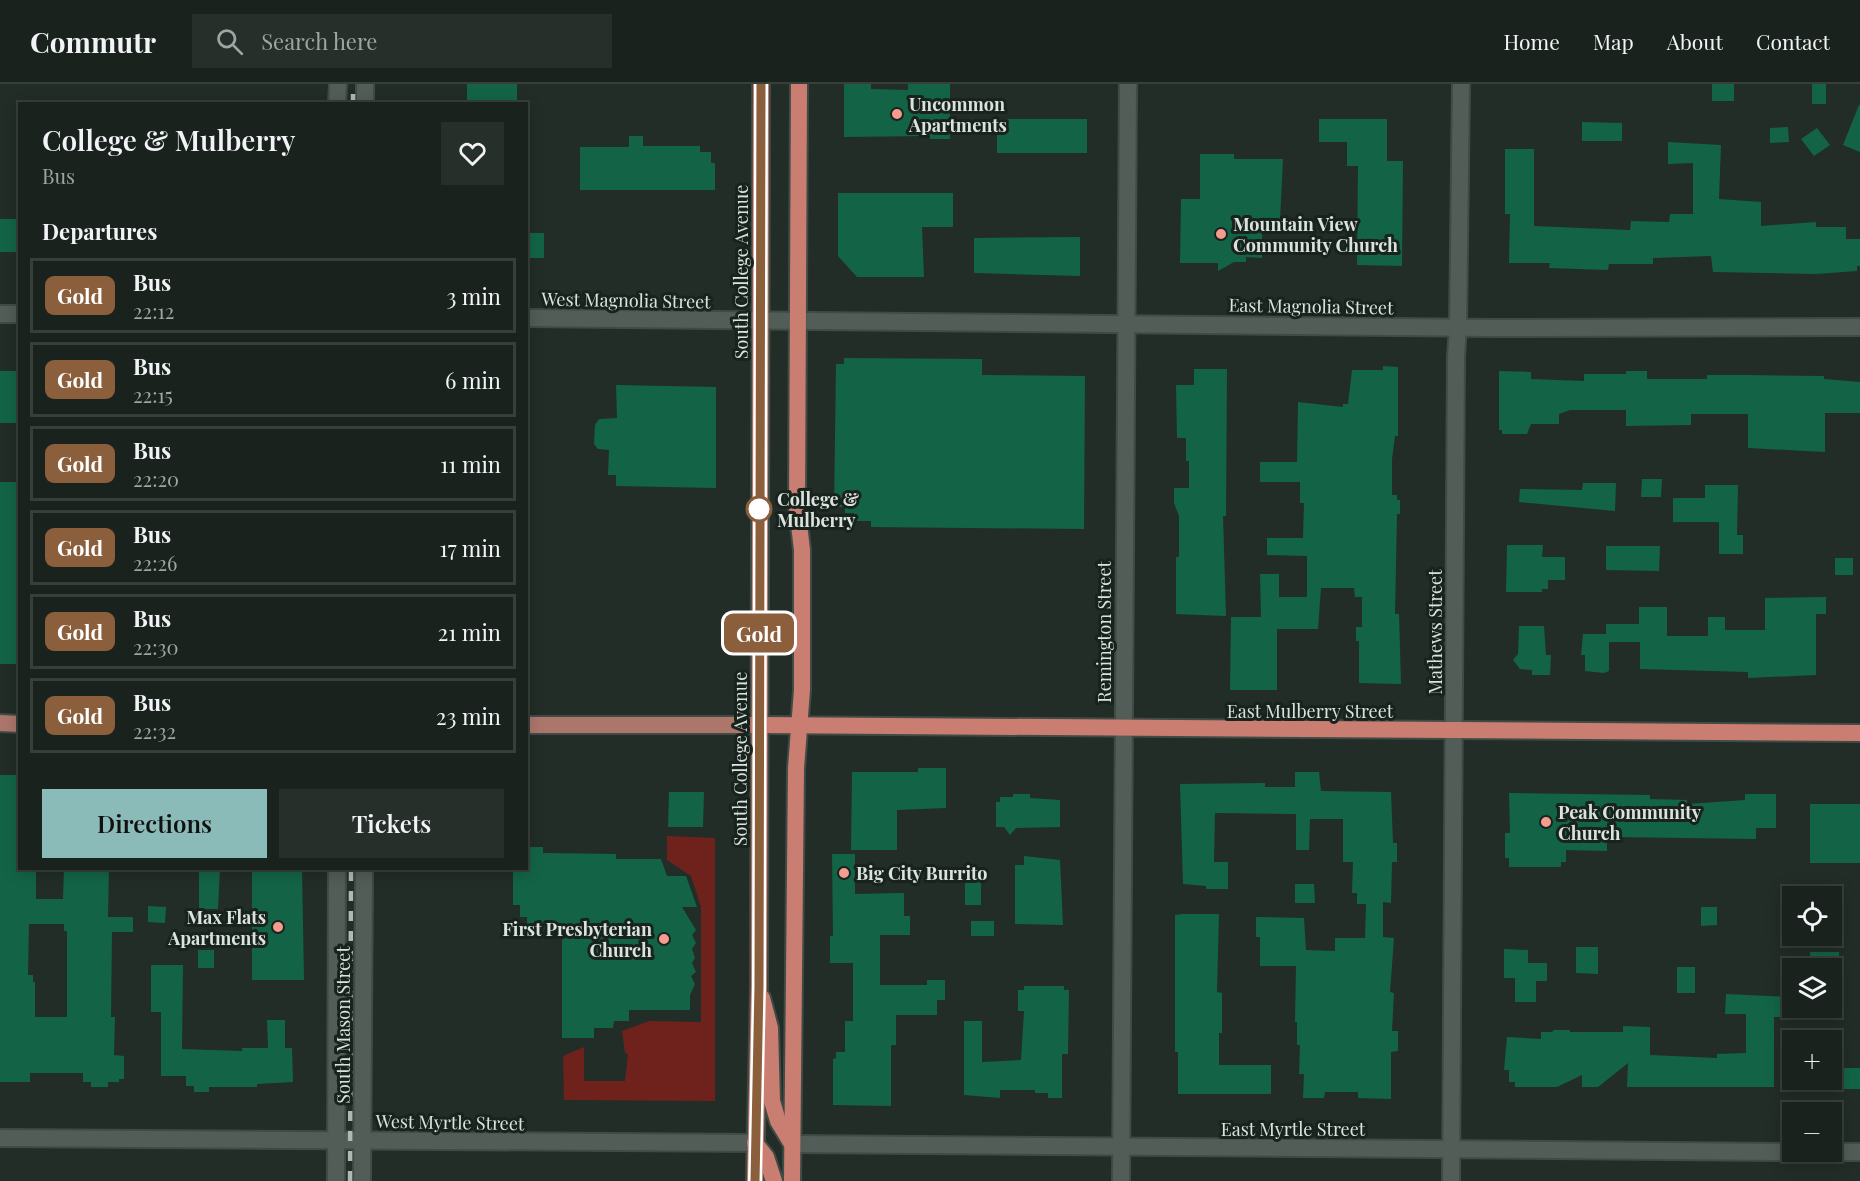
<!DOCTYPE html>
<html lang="en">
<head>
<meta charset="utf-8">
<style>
  :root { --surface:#1a221d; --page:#272f2a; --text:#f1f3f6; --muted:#9fa4a4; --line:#383f3b; --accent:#8bbbb9 }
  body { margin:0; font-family:"Playfair Display",serif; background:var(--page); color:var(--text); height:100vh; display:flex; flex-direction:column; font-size:22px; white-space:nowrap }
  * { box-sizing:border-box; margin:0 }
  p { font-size:20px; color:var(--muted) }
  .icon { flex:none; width:33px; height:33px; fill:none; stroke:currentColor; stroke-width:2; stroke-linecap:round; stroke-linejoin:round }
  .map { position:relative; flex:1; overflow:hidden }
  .details { position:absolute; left:18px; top:18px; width:510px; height:768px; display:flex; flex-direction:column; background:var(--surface); border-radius:0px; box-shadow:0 3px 15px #0003,0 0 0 2px var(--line) }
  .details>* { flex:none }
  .badge { padding:0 12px; border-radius:9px; font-size:21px; line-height:39px }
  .fabs { position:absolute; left:1782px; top:802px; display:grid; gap:12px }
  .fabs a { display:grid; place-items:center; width:60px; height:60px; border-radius:0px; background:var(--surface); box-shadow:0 3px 15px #0003,0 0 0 2px var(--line); font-size:30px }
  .map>.badge { position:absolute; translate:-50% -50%; box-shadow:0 0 0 3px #fff }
  h2 { padding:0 24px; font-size:22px; line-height:54px }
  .round { display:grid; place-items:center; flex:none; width:63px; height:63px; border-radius:0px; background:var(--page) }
  .overview { display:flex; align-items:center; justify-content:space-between; height:102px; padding:0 24px }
  h1 { font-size:28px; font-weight:600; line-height:45px }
  .action { display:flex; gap:12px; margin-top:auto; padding:12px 24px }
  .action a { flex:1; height:69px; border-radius:0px; background:var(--accent); color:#111; font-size:24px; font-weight:600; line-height:69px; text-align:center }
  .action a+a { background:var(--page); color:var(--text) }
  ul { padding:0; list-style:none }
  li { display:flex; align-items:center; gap:18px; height:75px; margin:0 12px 9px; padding:0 12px; border:3px solid var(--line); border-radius:0px }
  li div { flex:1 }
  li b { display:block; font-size:22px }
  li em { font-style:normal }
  li .badge { min-width:66px; font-weight:700; text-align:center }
  header { display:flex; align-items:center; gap:36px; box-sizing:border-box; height:84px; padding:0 30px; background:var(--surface); border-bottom:2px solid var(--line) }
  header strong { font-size:28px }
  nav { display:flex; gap:33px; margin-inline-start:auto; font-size:21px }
  .search { width:420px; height:54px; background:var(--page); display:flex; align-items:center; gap:15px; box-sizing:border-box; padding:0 21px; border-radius:0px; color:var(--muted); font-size:22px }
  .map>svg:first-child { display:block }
</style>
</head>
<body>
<header>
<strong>Commutr</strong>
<div class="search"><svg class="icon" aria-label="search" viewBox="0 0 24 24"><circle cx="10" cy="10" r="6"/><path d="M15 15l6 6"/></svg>Search here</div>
<nav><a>Home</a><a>Map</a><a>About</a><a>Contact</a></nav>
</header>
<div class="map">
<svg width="1860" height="1097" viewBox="0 0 1860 1097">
  <rect width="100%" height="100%" fill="#222d27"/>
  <!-- green -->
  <path fill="#6f221c" d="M667,752l48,2v263l-151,-1 -1,-44 21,-9v34h41l3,-27 -3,-1 -3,-22 27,-10 52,1v-115l-10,-31 -24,-16z"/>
  <!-- building -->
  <g fill="#136446" fill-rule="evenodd">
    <rect x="467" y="0" width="50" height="20"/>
    <path d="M844,0h27v5l37,1v-6h42v55h-20v-3l-86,1z"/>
    <rect x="1712" y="0" width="22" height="17"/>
    <rect x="1812" y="0" width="14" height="20"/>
    <path d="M1859,21h1v47l-17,-7z"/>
    <rect x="997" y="35" width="90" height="34"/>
    <path d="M1319,35h68v42h16l-1,105 -45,-1 1,-99h-11v-24h-28z"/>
    <path d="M1582,38l40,1v18h-40z"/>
    <path d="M1788,43l1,15 -19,1v-15z"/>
    <path d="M1817,44l13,17 -16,11 -13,-17z"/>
    <path d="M629,52h14v10h57v6h11v11h4v27h-135v-43h49z"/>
    <path d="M1668,58l53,3 -2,54 42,3v24l55,-4v5h30v12h14v27h-3v5l-41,3 -103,-2 -2,-16 -58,2v6h-44l-1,6 -59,-2 1,-5h-41l1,-49h-5v-65h29v77l96,4 1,-9 38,1 1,-8h23v-51l-25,1z"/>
    <path d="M1200,70h34v5h49l-3,61h-18v38l-16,-1v5h-12l-16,9v-8h-38l1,-64h19z"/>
    <path d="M838,109h115v34h-31l2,50h-67l-19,-21z"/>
    <rect x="0" y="135" width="18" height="33"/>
    <rect x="526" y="149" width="18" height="25"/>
    <path d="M1080,153v39l-106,-3v-35z"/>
    <path d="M844,274l138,1v16l103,1 -1,153 -213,-2v-6h-17v-8h-9v-6h-11l2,-143h8z"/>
    <path d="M1383,282l15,1v69h-3l-3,23v36h5v5h3v14h-3l-2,100h4l2,70 -42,-1v-42h-3v-14h6v-30h-7l-1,-9h-33l-3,41h-41v61h-47l1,-73h30l-1,-43h19v23h28v-41l-40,-1v-17h36l1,-35h-4v-21h-40v-20h37l1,-60 45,5v-3h5l4,-34h31z"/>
    <path d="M1194,285h33l-1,147h-3l3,100 -50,-2v-57h3v-41l-5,-13v-15h15v-27h-3v-23h-9l-1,-53h18z"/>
    <rect x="0" y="287" width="20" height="52"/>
    <path d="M1499,287l32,1v7l53,2v-7h42v-3h21v8h60v-4h41l76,1v3l36,3v31h-35v39l-77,-4v-34h-57v11l-65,1v-16h-56l-11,4v10h-28l-4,10h-25v-4h-3z"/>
    <path d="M616,301l100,2v101l-100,-2v-11h-8l1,-25 -11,-1 -4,-5 1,-19 4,-6 18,-1z"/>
    <path d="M1642,395h20l-1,18h-20z"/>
    <rect x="0" y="398" width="20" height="182"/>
    <path d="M1583,399h33l-1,28 -96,-9 1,-13 62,1z"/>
    <path d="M1705,401h33l-1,50h6v19h-24v-32h-46v-24h32z"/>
    <path d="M1507,461h36l-1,12h23v23h-17v9h-6v3h-36z"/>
    <path d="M1606,462h54l-1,25 -53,-1z"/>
    <rect x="1835" y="474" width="18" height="17"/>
    <path d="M1826,513v17h-10v61l-68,3v-6l-108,-3v-27h-31v29l-5,2 -19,-2v-16h-4l2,-21h23v-10h33v-17h28v29h41v-19h17v13h40v-32z"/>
    <path d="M1519,542h25l2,29h5l-1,20h-18v-5l-12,-1 -7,-9 5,-6z"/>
    <path d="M918,684h28v40l-49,2v40h-46l1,-78h66z"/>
    <path d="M1295,688h24l2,19 70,1 2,51h4v19h-5l-1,41 -8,-1v35l11,1 -4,54 4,1 -2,38h6v20l-7,1v47l-33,-1v-6h-33l-1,6h-21l1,-24h-5l1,-29h-3v-23h-2l1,-56h-36v-29h-4v-20l48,1 2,32 29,1v-13h30l1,-34h-9v-11h-5l1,-31h-10v-43h-33l-1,31h-13v-36l-81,-1 -1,49h14v27h-22v-3l-23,-2 -3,-100 85,-1v4h30z"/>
    <path d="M0,691h20v93h16v31h27l1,-31h45l-1,49h25v15h-21l-1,85h4l-1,38 10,1v23h-5v3h-11v5h-17v-5h-8v-9h-53v9h-30zM29,840h35v7h3v86h-32v-35h-2v-7h-5z"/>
    <path d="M669,708h35l-1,35h-35z"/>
    <path d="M1509,709l141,2v4l37,1v4l58,-4v-6h31v34h-20v11l-142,-2 -7,2v12l-41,-1v12h-5v5h-52v-9h-4v-25h5z"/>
    <path d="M1013,710h17v4l30,2v27l-44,1 -6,7 -6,-8h-8v-25h4v-5h13z"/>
    <rect x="1810" y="720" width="50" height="59"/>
    <path d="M526,763h17v6l73,1v5h45l6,17h19l11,31h-15l14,23 -4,5 4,8 -4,6 3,9 -3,5 4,9 -5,4 4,8 -5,11v15h-61v11h-15l-1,7h-19v10h-32v-109h-35v-12h-7v-12h-7v-37h13z"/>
    <path d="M832,770h23v40l49,-1v23h6v19h-30v50h47v-5h18v20h-8v15h-41v30h-5v61l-58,-1v-46l3,-1v-6h9v-31h8v-58h-23v-27h3z"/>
    <path d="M1024,772l36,4 3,65 -48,-1v-59h9z"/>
    <path d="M199,784h21l-2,41h-19z"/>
    <path d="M252,784h50l2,112h-52z"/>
    <rect x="965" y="786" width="16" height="35"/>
    <path d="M1295,800h19l1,19h-20z"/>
    <path d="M148,822l18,1 -1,16 -17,-1z"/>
    <path d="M1701,823h16v18l-16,1z"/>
    <path d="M1182,830h37l-2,78 5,1v40h-3v32h52v29h-93v-42h-3v-137z"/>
    <rect x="971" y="837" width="23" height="15"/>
    <path d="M1576,863h22v27l-22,-1z"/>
    <path d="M1504,865l24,1v13h19v18h-11v21h-21v-24h-11z"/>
    <rect x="198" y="866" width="16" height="18"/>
    <path d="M1810,868h29v17l-29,-1z"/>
    <path d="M151,881h32l-1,84 60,2v-3h26l-1,-28h18v28h7l1,34 -36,2v3h-48v5h-15v-6h-8v-10h-25v-64h-10z"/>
    <rect x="1677" y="883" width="18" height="26"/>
    <path d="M1024,902h40v4h5l-1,64h-6v44h-14v-5h-13v-3h-35v8l-36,-3v-74h18v41l39,-2 3,-49h-6v-21h6z"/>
    <path d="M1726,910l66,3v20h-18v70h-147l1,-24 -30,24h-16v-12l-25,12h-42v-5h-6v-12h-5l3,-33 34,2v-7h11l2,-2h16v2h53v-6l27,1v28l67,3v-4l29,-1v-39h-21z"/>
    <rect x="1832" y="984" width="28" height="21"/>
  </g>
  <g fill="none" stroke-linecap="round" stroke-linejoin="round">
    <!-- minor casing -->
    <g stroke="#414b46" stroke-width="20">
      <g id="minor">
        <path d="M0,230h20"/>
        <path d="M526,234l965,10 369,-1"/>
        <path d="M0,1054l755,5"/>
        <path d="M792,1060l1000,8"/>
        <path d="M1832,1068h28"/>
        <path d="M1121,1097l7,-1097"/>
        <path d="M1451,1097l5,-824 2,-30 3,-243"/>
      </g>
    </g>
    <!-- tertiary casing -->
    <g stroke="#414b46" stroke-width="20">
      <g id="tertiary">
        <path d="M337,20l1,-20"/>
        <path d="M365,20v-20"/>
        <path d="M336,1097l1,-313"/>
        <path d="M362,1097l2,-313"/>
      </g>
    </g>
    <!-- primary casing -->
    <g stroke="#414b46" stroke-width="20">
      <g id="primary">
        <path d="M0,639l20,1"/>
        <path d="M526,641h233"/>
      </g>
    </g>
    <!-- trunk casing -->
    <g stroke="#414b46" stroke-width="20">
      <g id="trunk">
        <path d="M759,641l1101,8"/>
        <path d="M762,914l8,30 2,73 6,20 14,23"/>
        <path d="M755,1059l11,14 8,24"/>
        <path d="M755,1097l4,-195 2,-902"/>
        <path d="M792,1097l4,-413 6,-78v-140l-5,-43 2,-423"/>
      </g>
    </g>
    <!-- minor -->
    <use href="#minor" stroke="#515d56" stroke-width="16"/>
    <!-- tertiary -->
    <use href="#tertiary" stroke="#515d56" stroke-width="16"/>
    <!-- primary -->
    <use href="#primary" stroke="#ac766b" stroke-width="16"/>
    <!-- trunk -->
    <use href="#trunk" stroke="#ca7e72" stroke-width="16"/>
    <!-- rail -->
    <g stroke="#b0b8b3" stroke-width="4.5" stroke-dasharray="10 10" stroke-linecap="butt">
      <path d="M353,20v-20"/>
      <path d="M350,1097l1,-313"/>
    </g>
  </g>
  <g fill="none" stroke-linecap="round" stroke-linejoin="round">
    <!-- line casing -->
    <g stroke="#fff" stroke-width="14">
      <path id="line" d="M755,1097l4,-195 2,-902"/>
    </g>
    <!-- line -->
    <use href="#line" stroke="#8b5e3c" stroke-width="9"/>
  </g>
  <!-- markers -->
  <g fill="#f59c90" stroke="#18231e" stroke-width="2">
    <circle cx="897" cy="30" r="6"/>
    <circle cx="1221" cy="150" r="6"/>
    <circle cx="1546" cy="738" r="6"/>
    <circle cx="844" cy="789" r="6"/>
    <circle cx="278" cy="843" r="6"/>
    <circle cx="664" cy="855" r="6"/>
  </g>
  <circle fill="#fff" stroke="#8b5e3c" stroke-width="3" cx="759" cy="425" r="12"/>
  <g text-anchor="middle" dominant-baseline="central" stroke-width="6" stroke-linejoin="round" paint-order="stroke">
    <!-- poi labels -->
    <g font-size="18" font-weight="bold" fill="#dce3df" stroke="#18231e" text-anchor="start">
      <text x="909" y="20">Uncommon<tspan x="909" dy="21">Apartments</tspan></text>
      <text x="1233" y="140">Mountain View<tspan x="1233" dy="21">Community Church</tspan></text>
      <text x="1558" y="728">Peak Community<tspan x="1558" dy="21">Church</tspan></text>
      <text x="856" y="789">Big City Burrito</text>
      <text x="266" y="833" text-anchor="end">Max Flats<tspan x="266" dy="21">Apartments</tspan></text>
      <text x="652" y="845" text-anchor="end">First Presbyterian<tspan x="652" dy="21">Church</tspan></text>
    </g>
    <!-- street labels -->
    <g font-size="18" fill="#dce3df" stroke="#18231e">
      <text transform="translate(741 188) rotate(-90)">South College Avenue</text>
      <text transform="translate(626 216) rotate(1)">West Magnolia Street</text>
      <text transform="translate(1311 222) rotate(1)">East Magnolia Street</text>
      <text transform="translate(1104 548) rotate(-90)">Remington Street</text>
      <text transform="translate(1435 548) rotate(-90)">Mathews Street</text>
      <text x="1310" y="627">East Mulberry Street</text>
      <text transform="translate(740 675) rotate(-90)">South College Avenue</text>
      <text transform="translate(343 941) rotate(-90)">South Mason Street</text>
      <text transform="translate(450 1038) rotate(1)">West Myrtle Street</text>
      <text x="1293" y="1045">East Myrtle Street</text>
    </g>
    <!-- stop labels -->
    <g font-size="18" font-weight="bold" fill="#dce3df" stroke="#18231e" text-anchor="start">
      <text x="777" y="415">College &amp;<tspan x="777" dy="21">Mulberry</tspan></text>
    </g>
  </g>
</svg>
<div class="fabs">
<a><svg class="icon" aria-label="locate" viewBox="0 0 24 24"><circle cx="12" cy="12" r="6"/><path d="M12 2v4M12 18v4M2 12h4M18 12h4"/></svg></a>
<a><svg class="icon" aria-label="layers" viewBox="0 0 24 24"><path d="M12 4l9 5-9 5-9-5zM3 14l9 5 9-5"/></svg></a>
<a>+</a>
<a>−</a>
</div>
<b class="badge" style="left:759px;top:549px;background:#8b5e3c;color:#fff">Gold</b>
<section class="details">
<div class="overview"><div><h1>College &amp; Mulberry</h1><p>Bus</p></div><a class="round"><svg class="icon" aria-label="heart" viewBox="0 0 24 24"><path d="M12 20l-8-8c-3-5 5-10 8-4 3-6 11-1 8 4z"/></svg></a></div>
<h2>Departures</h2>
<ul>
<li><span class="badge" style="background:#8b5e3c;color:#fff">Gold</span><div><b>Bus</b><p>22:12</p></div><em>3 min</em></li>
<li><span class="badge" style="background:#8b5e3c;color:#fff">Gold</span><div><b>Bus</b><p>22:15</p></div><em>6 min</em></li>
<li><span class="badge" style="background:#8b5e3c;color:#fff">Gold</span><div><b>Bus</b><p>22:20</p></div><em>11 min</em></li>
<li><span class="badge" style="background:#8b5e3c;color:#fff">Gold</span><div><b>Bus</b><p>22:26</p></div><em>17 min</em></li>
<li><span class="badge" style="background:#8b5e3c;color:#fff">Gold</span><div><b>Bus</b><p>22:30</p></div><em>21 min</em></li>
<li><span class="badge" style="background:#8b5e3c;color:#fff">Gold</span><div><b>Bus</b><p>22:32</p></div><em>23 min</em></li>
</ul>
<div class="action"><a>Directions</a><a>Tickets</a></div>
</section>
</div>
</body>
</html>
